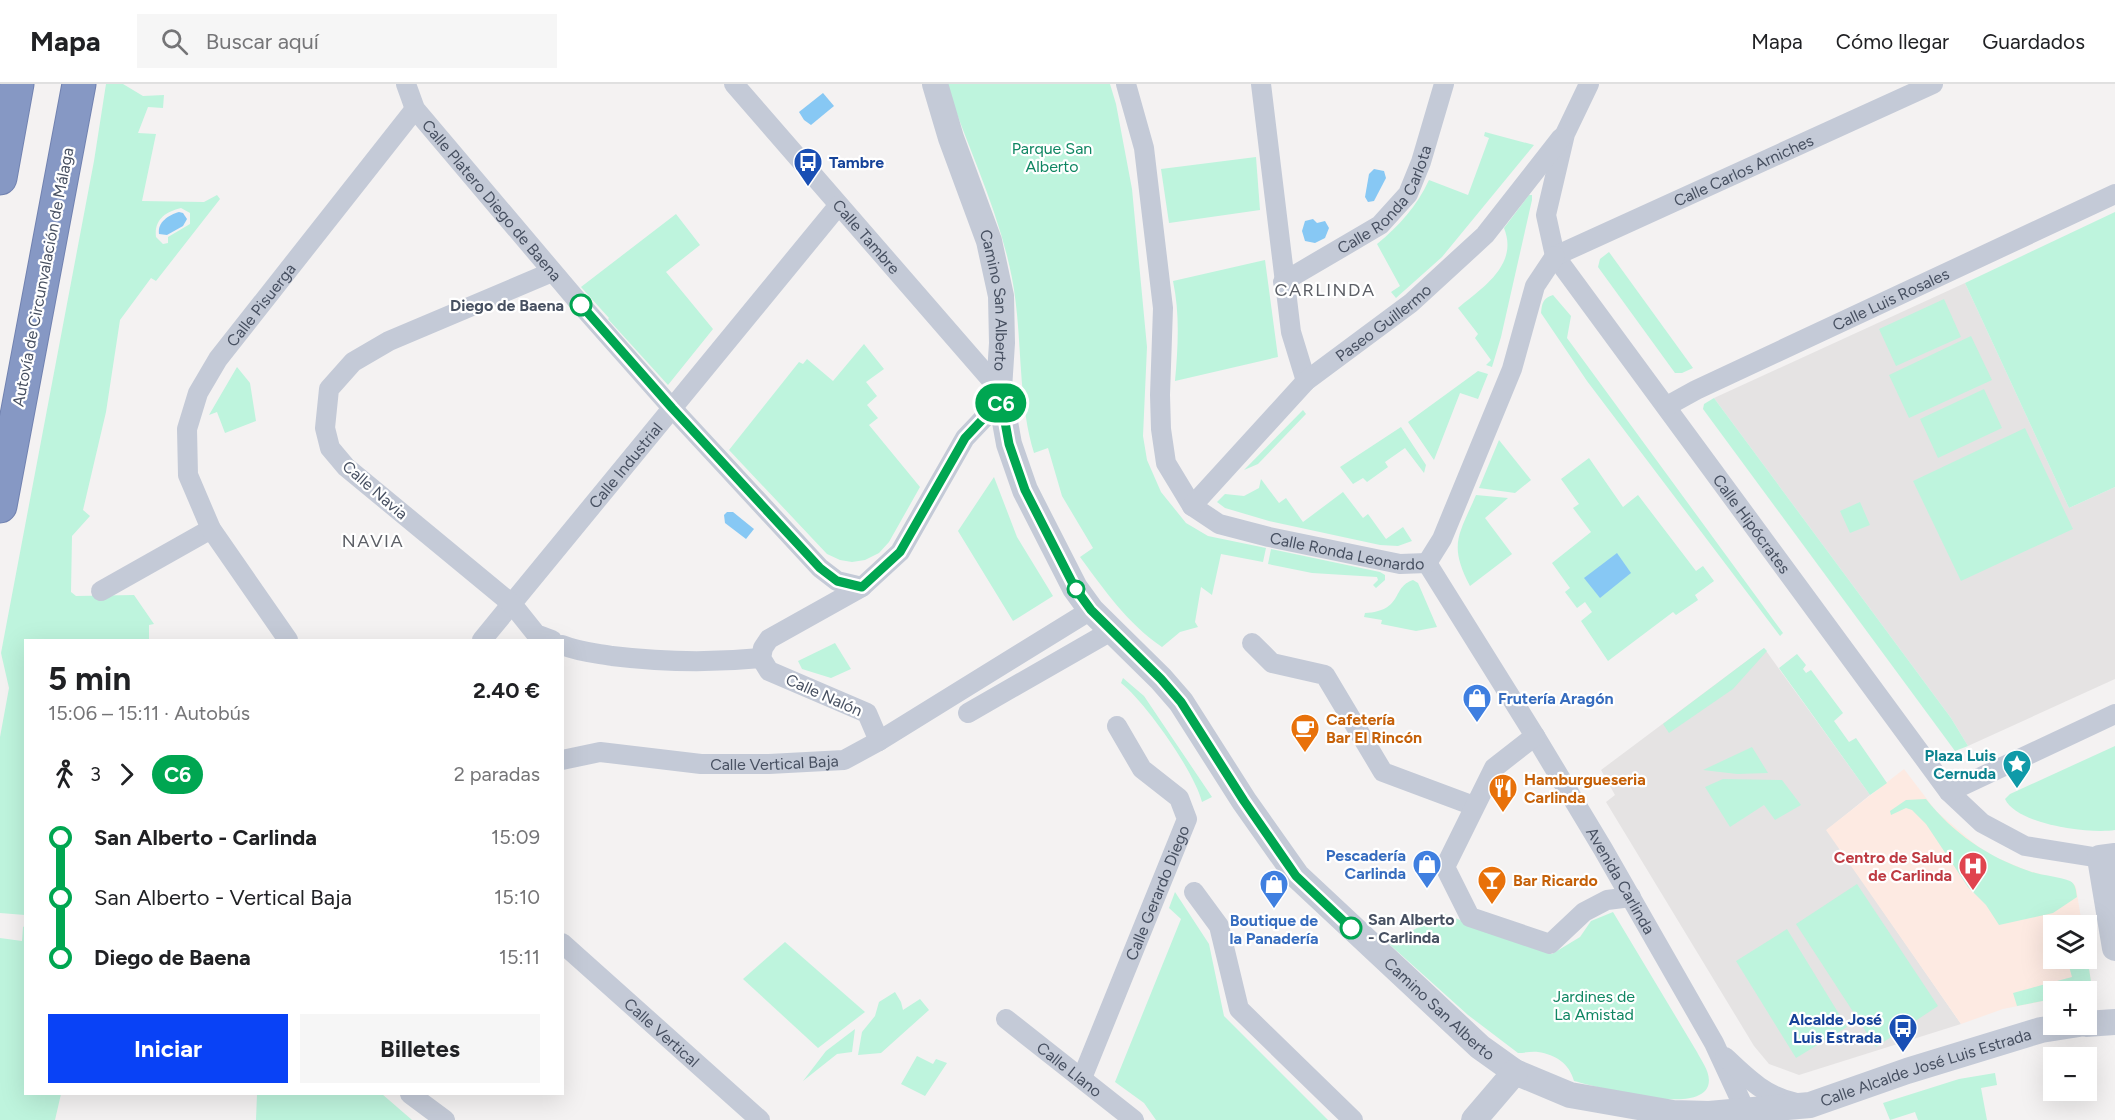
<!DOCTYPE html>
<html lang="es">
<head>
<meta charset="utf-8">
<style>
  :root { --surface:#fff; --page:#f6f6f6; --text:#202124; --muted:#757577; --line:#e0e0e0; --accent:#0942f6 }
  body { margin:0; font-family:Figtree,sans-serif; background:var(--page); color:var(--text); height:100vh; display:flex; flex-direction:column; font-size:22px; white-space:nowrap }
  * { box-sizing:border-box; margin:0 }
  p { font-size:20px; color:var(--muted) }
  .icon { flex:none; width:33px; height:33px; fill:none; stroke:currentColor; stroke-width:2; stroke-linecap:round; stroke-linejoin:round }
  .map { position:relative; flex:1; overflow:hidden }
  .sheet { position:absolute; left:24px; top:555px; width:540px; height:456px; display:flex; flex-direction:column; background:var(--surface); border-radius:0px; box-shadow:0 6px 24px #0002 }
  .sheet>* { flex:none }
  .badge { padding:0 12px; border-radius:20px; font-size:21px; line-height:39px }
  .buttons { position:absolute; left:2043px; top:831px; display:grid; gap:12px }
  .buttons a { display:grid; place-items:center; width:54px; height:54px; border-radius:0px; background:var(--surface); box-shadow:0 6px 24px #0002; font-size:30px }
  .map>.badge { position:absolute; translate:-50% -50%; box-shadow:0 0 0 3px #fff }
  .legs { display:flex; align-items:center; gap:9px; height:66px; padding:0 24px; font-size:20px }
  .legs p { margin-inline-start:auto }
  .overview { display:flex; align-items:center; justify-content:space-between; height:102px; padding:0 24px }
  h1 { font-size:33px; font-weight:700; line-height:45px }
  .button { display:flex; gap:12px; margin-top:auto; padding:12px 24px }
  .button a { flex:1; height:69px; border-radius:0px; background:var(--accent); color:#fff; font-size:24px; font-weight:700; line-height:69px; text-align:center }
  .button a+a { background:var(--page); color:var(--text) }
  ul { padding:0 24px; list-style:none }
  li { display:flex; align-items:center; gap:21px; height:60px; font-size:22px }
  li i { display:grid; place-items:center; width:9px; height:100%; margin:0 8px; background:currentColor }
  li i::after { content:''; width:15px; height:15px; margin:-8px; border:4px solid; border-radius:50%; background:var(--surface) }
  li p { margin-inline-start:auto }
  li:first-child i { background:linear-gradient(#0000 50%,currentColor 0) }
  li:last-child i { background:linear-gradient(currentColor 50%,#0000 0) }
  header { display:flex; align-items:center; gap:36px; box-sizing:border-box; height:84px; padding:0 30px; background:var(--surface); border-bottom:2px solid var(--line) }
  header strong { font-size:28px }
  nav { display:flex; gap:33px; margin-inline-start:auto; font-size:21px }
  .search { width:420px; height:54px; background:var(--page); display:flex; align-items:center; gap:15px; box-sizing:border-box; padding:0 21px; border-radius:0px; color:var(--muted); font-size:22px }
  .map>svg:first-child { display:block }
</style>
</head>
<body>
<header>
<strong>Mapa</strong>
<div class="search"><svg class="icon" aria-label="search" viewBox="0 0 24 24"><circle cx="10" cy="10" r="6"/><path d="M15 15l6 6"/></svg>Buscar aquí</div>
<nav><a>Mapa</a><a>Cómo llegar</a><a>Guardados</a></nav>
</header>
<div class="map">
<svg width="2115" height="1036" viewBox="0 0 2115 1036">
  <rect width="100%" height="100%" fill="#f4f2f2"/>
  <!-- education -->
  <g fill="#e5e3e3">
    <path d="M1965,199l104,225 46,-21v192l-147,67 -17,-28 -237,-320z"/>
    <path d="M1764,564l106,147 -43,35 134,194 -162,51 -30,-11 -15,-18 -148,-244 9,-7 -14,-25z"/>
  </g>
  <!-- medical -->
  <path fill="#fdeae2" d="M1904,685l32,42 40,34 19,12 31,13 47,13 3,4 6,38 -28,1v32h32l1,-2 5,32 -3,5 -2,1 -1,-2h-32l-1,7 -50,10 -42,15 -135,-194z"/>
  <!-- green -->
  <g fill="#bef4dd" fill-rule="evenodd">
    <path d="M106,0h17l20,12 21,-1 -1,13 -15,-1 -10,26 18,1 -14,67 62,1 13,-7 3,4 -64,82 -5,-3 -31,42 -14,92 -23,98 7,6 -18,20 -1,56 5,4 58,-1 20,29 -5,1v15h-123l-1,275 -25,-2v-176l9,-49 -8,-35 93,-492zM181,124l9,5v11l-22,13v6l-5,1 -7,-7c-2,-17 9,-25 25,-29z"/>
    <path d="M946,0h164l6,20 16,85 15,158 -4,89 4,24 14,32 25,31 22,13 58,12 -3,14 -42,-8 -9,41 -11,-8 -6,35 3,5 -18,5 -18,15c-36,-25 -56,-55 -82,-90l13,-9 -31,-52 -14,-48 -14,5c-17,-56 -11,-117 -22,-175 -13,-67 -44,-130 -66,-194z"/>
    <path d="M1485,48l49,13 -92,112 -46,41 -5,-6 9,-6 -23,-42c22,-18 40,-38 52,-64l39,15 21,-57 -5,-2z"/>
    <path d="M1256,73l4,53 -91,13 -8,-54z"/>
    <path d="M1529,111h3v5l-31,137 -9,30 -6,-2 5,-5 -16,-22 3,-4 -20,-26c24,-20 61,-43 46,-80z"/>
    <path d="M2115,128v275l-46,21 -104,-225z"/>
    <path d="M676,130l24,31 -34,27 47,57 -45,56 -60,-66 1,-1 -28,-31z"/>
    <path d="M1609,168l84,116 -11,5h-7l-77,-106 2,-8z"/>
    <path d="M1265,176l13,97 -103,24c3,-34 5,-67 -2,-100z"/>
    <path d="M1553,211l18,21 -4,22 216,295 -3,3 -193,-255 -46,-68c1,-10 2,-15 12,-18z"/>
    <path d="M1944,215l17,38 -65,29 -17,-37z"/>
    <path d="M1971,252l21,44 -83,38 -20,-43z"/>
    <path d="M864,260l20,25 -18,13 11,14 -10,9 11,13 -9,7 51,62 -31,55 -10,11 -14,7 -13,2 -12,-2 -13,-6 -98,-104 70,-88 4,2 4,-5 26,22z"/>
    <path d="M237,283l13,16 6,38 -31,12 -8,-21 -8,3z"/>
    <path d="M1478,287l10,3 -10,25 -18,-6 -26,67 -26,-38z"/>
    <path d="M1984,305l18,39 -64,30 -18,-39z"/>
    <path d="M1714,314l237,320 17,28 -13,5 -252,-342 1,-5z"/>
    <path d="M1303,326l3,4 -48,50 -14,6z"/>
    <path d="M1401,343l25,38 -2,8 -19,-25 -20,14 3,5 -21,15 -4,-4 -10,6 -13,-17z"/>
    <path d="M2025,344l48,101 -112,52 -48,-100z"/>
    <path d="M1499,356l32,40 -16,13 -36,-5z"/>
    <path d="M1589,374l34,49 15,-12 58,76 7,-5 11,15 -19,14 3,5 -22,15 -3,-3 -65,49 -27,-40 11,-9 -7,-10 -8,6 -12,-16 5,-4 -18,-25 39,-31 -18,-24 6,-4 -18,-25z"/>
    <path d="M994,393l23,60 36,59 -40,25 -55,-90z"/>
    <path d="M1261,395l18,24 7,-5 17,24 40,-30 20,26 5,-4 18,25 17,-12 9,14 -14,5 -18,-1 -111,-24 -44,-13 -8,-6 8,-8 19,2 15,-8z"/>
    <path d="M1476,411l32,3 -23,20 27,36 -42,32c-22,-42 -11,-51 6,-91z"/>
    <path d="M1860,418l10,23 -20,8 -10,-22z"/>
    <path d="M1271,465l109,23 5,3v5l-9,8 -3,-3 5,-5 -1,-3 -65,-4 -44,-9z"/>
    <path d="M1413,496l5,3 19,44 -21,4 -35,-7 1,-4 -18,-3 1,-4c39,-2 26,-26 48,-33z"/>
    <path d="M835,559l16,26 -20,9 -29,-9 -4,-8z"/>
    <path d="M1764,564l3,3 -34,38 -64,44 -6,-9z"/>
    <path d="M1797,570l9,11 -3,4 3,4 5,-3 32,43 -9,8 15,21 7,-4 31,45 -17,12 -91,-127z"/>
    <path d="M1123,594l21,18 68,101 -10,5c-8,-31 -56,-99 -81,-119z"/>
    <path d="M2115,662v84c-25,4 -98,-5 -110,-31l5,-5z"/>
    <path d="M1752,663l16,26 -31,1 -34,-4z"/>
    <path d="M1723,695l59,1 19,25 -26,15 -11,-15 -34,22 -25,-40z"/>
    <path d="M1926,715c27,34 62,58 103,72 13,5 29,5 41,10 6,3 6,10 7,16l-24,16 -54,12 -13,-20 -18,-18 -42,-63 -14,-14 -6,-2 -15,7 -1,-4 16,-11z"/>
    <path d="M1857,800l81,122 -62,41 -80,-123z"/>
    <path d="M1175,808l34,52 15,72 104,104h-172l-12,-17 -29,-21 66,-163 -12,-11z"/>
    <path d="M1613,828l84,140c5,10 15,22 11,34 -11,30 -111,1 -134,-5 -5,-18 -18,-26 -36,-29 -6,-1 -13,1 -20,1l-50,-38 -80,-72 56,-29 108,40 28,-17 11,-16z"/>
    <path d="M25,842l1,168h35l-6,26h-55v-182l22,3 1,-14z"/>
    <path d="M1787,845l60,98 -51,31 -60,-97z"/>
    <path d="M785,858l80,70 -47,36 -75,-69z"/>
    <path d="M2087,872l5,32 -5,6 -1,-2h-32l-1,7 -36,7 -4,-13 59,-16 -5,-18 19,-1z"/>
    <path d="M895,908l6,10 2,8 17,-11 9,11 -48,43 -23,2 4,-23 13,-16 4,-14z"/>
    <path d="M855,945l-3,23 -15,2 -34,27 23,-30z"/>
    <path d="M917,972l16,8 3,-5 11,4 -22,33 -24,-12z"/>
    <path d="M1995,989l2,12 -16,3 6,32h-69l-3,-8 -25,8 -7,-17 76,-24z"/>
    <path d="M257,1010h125l30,26h-156z"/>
  </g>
  <!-- water -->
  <g fill="#87c8f4">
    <path d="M823,9l11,13 -23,19 -7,-5 -5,-8z"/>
    <path d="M1374,85l10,2 2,7 -12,23 -6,1 -3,-5 4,-23z"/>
    <path d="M179,128l4,1 4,6 -4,7 -16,9 -8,-1c-2,-12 10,-19 20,-22z"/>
    <path d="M1313,135l4,4 8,-2 4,7 -4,10 -10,5 -10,-2 -3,-10 3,-10z"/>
    <path d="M727,428h6l21,17 -8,10 -21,-16 -1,-8z"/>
    <path d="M1617,469l14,20 -31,25 -16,-20z"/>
  </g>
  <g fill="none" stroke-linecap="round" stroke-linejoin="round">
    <!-- motorway casing -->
    <g stroke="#7182b0" stroke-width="35">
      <g id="motorway">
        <path d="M0,94l17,-94"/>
        <path d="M0,422l79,-422"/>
      </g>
    </g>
    <!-- minor -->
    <g stroke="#c4cad7" stroke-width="20">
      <path id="s1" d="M406,0l9,25 166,196 91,103 148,160 17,13 25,6"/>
      <path id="s2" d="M734,0l265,305"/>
      <path id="s3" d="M1126,0l18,64 19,160 -3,87 1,34 5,34 26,43 27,18 50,13 131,27 27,-1"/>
      <path d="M1261,0l30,248 15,49"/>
      <path id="s4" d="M1589,0l-24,50 -19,81 9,41 394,536 33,31 43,23 75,12"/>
      <path id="s5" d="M1555,172l378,-172"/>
      <path id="s6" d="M1283,198l97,-57 28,-31 13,-32 23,-78"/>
      <path id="s7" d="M1667,322l29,-16 419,-196"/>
      <path id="s8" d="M1192,422l114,-125 105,-78 74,-68 76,-97"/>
      <path id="s9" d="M1427,479l108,173 68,113 111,194 32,69"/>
      <path d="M1427,479l15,-24 70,-170 23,-83 20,-30"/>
      <path d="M101,507l110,-62"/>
      <path id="s10" d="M288,556l-77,-111 -23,-54 -1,-46 11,-36 20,-34 197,-250"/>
      <path id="s11" d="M482,556l356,-434"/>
      <path d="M552,556l-16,-6 -24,-30 -166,-137 -16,-19 -5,-20 4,-39 24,-27 36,-21 163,-69"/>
      <path d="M1252,559l20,20 53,12 58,97 91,34"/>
      <path d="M562,561c17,7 33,8 50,11 50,6 99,7 149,2"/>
      <path d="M968,629l143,-82"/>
      <path d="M1535,652l-41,32 -49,99 25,50 80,27 34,-32 23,-12 24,-3"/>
      <path d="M879,657l-12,-28 -98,-42 -8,-13 2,-10 6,-9 93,-52 38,-35 65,-114 36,-38"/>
      <path id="s12" d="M562,676l38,-8 101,12h68l75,-4 35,-19 212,-131"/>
      <path d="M1949,708l166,-78"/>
      <path d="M1194,808l25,34 20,83 114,111"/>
      <path id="s13" d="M562,859l198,177"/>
      <path id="s14" d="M1006,935l128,101"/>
      <path d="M1725,973c21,20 42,41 72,46"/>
      <path id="s15" d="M1082,994l105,-259 -8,-21 -37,-29 -25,-43"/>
      <path d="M410,1010l35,26"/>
    </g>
    <!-- tertiary -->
    <g stroke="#c4cad7" stroke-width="26">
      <path id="s16" d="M935,0l16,54 38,103 12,55 1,47 -3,46 10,55 16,46 50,98 16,22 70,69 20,23 63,99 53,75 183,171 35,25 55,23 103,18 36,1 101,-9 97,-34 134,-41 38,-6"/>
      <path d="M2115,772l-15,2 15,90"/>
      <path d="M2086,940l29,-2"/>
      <path d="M1474,1036l41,-48"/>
    </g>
    <!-- motorway -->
    <use href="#motorway" stroke="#8698c4" stroke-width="33"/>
  </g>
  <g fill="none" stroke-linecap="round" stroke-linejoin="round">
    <!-- line-1 casing -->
    <g stroke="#fff" stroke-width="14">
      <path id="line-1" d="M581,221l91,103 148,160 17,13 25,6 38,-35 65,-114 36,-38 8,44 16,46 50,98 16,22 70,69 20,23 63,99 52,75 55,52"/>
    </g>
    <!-- line-1 -->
    <use href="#line-1" stroke="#00a651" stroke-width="9"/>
  </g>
  <!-- icons -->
  <defs>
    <g id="bus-pin" transform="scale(1.5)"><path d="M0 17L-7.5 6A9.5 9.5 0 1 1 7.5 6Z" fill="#1a4fb4" stroke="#fff"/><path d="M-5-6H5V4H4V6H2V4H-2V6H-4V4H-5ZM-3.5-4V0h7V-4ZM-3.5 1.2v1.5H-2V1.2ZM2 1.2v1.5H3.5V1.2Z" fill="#fff"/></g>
    <g id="shop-pin" transform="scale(1.5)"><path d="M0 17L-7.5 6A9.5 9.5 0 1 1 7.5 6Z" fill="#3f7fe0" stroke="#fff"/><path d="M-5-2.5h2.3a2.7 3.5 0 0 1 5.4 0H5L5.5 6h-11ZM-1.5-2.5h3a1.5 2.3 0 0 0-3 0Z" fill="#fff"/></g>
    <g id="cafe-pin" transform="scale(1.5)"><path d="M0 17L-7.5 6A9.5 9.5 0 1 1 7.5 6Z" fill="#e8710a" stroke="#fff"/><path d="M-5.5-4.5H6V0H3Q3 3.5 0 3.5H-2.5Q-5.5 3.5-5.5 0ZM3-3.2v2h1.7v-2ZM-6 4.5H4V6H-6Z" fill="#fff"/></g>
    <g id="sight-pin" transform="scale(1.5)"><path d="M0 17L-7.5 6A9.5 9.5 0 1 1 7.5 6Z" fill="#0f9aa8" stroke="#fff"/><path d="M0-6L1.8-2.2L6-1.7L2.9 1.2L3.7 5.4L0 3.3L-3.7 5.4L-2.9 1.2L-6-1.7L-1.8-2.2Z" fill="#fff"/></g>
    <g id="restaurant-pin" transform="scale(1.5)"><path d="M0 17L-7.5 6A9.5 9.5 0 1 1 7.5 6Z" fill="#e8710a" stroke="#fff"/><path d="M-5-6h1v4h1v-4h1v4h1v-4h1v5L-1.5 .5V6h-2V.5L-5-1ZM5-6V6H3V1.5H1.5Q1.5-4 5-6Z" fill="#fff"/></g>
    <g id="hospital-pin" transform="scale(1.5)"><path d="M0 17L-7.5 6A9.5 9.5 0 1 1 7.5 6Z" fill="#e0444e" stroke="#fff"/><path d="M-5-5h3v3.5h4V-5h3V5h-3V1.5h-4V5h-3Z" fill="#fff"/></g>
    <g id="bar-pin" transform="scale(1.5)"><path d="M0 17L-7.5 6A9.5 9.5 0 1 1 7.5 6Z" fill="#e8710a" stroke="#fff"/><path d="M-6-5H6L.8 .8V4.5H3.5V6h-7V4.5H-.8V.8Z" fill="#fff"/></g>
  </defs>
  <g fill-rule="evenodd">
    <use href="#bus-pin" x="808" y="78"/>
    <use href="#shop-pin" x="1477" y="614"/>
    <use href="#cafe-pin" x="1305" y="644"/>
    <use href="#sight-pin" x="2017" y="680"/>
    <use href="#restaurant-pin" x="1503" y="704"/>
    <use href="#shop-pin" x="1427" y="780"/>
    <use href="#hospital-pin" x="1973" y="782"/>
    <use href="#bar-pin" x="1492" y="796"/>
    <use href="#shop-pin" x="1274" y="800"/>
    <use href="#bus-pin" x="1903" y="944"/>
  </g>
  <!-- markers -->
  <g fill="#fff" stroke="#00a651" stroke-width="3">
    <circle cx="581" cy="221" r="10"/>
    <circle cx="1076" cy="505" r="8"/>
    <circle cx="1351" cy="844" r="10"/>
  </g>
  <g text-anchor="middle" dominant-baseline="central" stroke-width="4.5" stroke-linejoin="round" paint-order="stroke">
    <!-- park labels -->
    <g font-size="16" fill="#0f8662" stroke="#fff">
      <text x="1052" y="64">Parque San<tspan x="1052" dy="18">Alberto</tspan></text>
      <text x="1594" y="912">Jardines de<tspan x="1594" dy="18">La Amistad</tspan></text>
    </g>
    <!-- transit labels -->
    <g font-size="16" font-weight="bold" fill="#164399" stroke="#fff" text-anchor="start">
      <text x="829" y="78">Tambre</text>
      <text x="1882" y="935" text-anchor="end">Alcalde José<tspan x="1882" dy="18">Luis Estrada</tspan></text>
    </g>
    <!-- street labels -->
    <g font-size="16" fill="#475061" stroke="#fff">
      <text stroke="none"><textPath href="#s5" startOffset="207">Calle Carlos Arniches</textPath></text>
      <text stroke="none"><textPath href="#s6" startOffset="135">Calle Ronda Carlota</textPath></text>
      <text stroke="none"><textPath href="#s1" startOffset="146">Calle Platero Diego de Baena</textPath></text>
      <text stroke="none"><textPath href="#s2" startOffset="202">Calle Tambre</textPath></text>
      <text transform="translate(43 193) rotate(-79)">Autovía de Circunvalación de Málaga</text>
      <text stroke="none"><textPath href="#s7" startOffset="248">Calle Luis Rosales</textPath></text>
      <text stroke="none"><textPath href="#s16" startOffset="226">Camino San Alberto</textPath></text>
      <text stroke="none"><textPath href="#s10" startOffset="386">Calle Pisuerga</textPath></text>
      <text stroke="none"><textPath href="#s8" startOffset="266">Paseo Guillermo</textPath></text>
      <text stroke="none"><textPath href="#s11" startOffset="226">Calle Industrial</textPath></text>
      <text transform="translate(375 406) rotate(41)">Calle Navia</text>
      <text stroke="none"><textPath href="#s4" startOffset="513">Calle Hipócrates</textPath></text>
      <text stroke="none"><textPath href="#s3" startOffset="597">Calle Ronda Leonardo</textPath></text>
      <text transform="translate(824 611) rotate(24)">Calle Nalón</text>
      <text stroke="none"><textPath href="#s12" startOffset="214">Calle Vertical Baja</textPath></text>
      <text stroke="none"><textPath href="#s9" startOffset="372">Avenida Carlinda</textPath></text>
      <text stroke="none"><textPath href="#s15" startOffset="200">Calle Gerardo Diego</textPath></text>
      <text stroke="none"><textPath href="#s16" startOffset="1090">Camino San Alberto</textPath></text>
      <text stroke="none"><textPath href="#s13" startOffset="134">Calle Vertical</textPath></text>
      <text stroke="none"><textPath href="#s16" startOffset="1612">Calle Alcalde José Luis Estrada</textPath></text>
      <text stroke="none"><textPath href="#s14" startOffset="81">Calle Llano</textPath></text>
    </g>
    <!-- stop labels -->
    <g font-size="16" font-weight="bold" fill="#475061" stroke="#fff" text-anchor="end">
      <text x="564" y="221">Diego de Baena</text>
      <text x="1368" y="835" text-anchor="start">San Alberto<tspan x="1368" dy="18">- Carlinda</tspan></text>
    </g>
    <!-- shop labels -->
    <g font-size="16" font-weight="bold" fill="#366cbe" stroke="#fff" text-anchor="start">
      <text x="1498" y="614">Frutería Aragón</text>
      <text x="1406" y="771" text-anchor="end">Pescadería<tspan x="1406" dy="18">Carlinda</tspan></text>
      <text x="1274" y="836" text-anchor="middle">Boutique de<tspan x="1274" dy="18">la Panadería</tspan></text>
    </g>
    <!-- food labels -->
    <g font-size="16" font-weight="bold" fill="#c56008" stroke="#fff" text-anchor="start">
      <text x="1326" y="635">Cafetería<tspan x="1326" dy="18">Bar El Rincón</tspan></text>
      <text x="1524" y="695">Hamburgueseria<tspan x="1524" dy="18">Carlinda</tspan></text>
      <text x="1513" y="796">Bar Ricardo</text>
    </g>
    <!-- culture labels -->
    <g font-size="16" font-weight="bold" fill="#0d838f" stroke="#fff" text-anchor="end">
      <text x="1996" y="671">Plaza Luis<tspan x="1996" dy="18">Cernuda</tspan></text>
    </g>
    <!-- health labels -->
    <g font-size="16" font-weight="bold" fill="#be3a42" stroke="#fff" text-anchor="end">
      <text x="1952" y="773">Centro de Salud<tspan x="1952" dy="18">de Carlinda</tspan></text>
    </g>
    <!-- neighbourhood labels -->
    <g font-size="18" letter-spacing="1.5" fill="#5d6067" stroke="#fff">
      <text x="1325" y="206">CARLINDA</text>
      <text x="373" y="457">NAVIA</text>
    </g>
  </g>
</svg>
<div class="buttons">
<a><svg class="icon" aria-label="layers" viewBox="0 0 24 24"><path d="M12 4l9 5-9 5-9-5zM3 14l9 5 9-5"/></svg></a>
<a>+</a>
<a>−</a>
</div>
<b class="badge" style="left:1001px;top:319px;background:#00a651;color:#fff">C6</b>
<section class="sheet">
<div class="overview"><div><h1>5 min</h1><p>15:06 – 15:11 · Autobús</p></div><b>2.40 €</b></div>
<div class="legs"><svg class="icon" aria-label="walk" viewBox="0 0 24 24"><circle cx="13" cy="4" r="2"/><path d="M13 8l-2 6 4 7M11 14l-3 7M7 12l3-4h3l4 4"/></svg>3<svg class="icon" aria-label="forward" viewBox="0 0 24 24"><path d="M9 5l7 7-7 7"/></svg><b class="badge" style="background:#00a651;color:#fff">C6</b><p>2 paradas</p></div>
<ul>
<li><i style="color:#00a651"></i><b>San Alberto - Carlinda</b><p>15:09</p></li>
<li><i style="color:#00a651"></i><span>San Alberto - Vertical Baja</span><p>15:10</p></li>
<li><i style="color:#00a651"></i><b>Diego de Baena</b><p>15:11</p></li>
</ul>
<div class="button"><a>Iniciar</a><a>Billetes</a></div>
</section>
</div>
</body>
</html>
